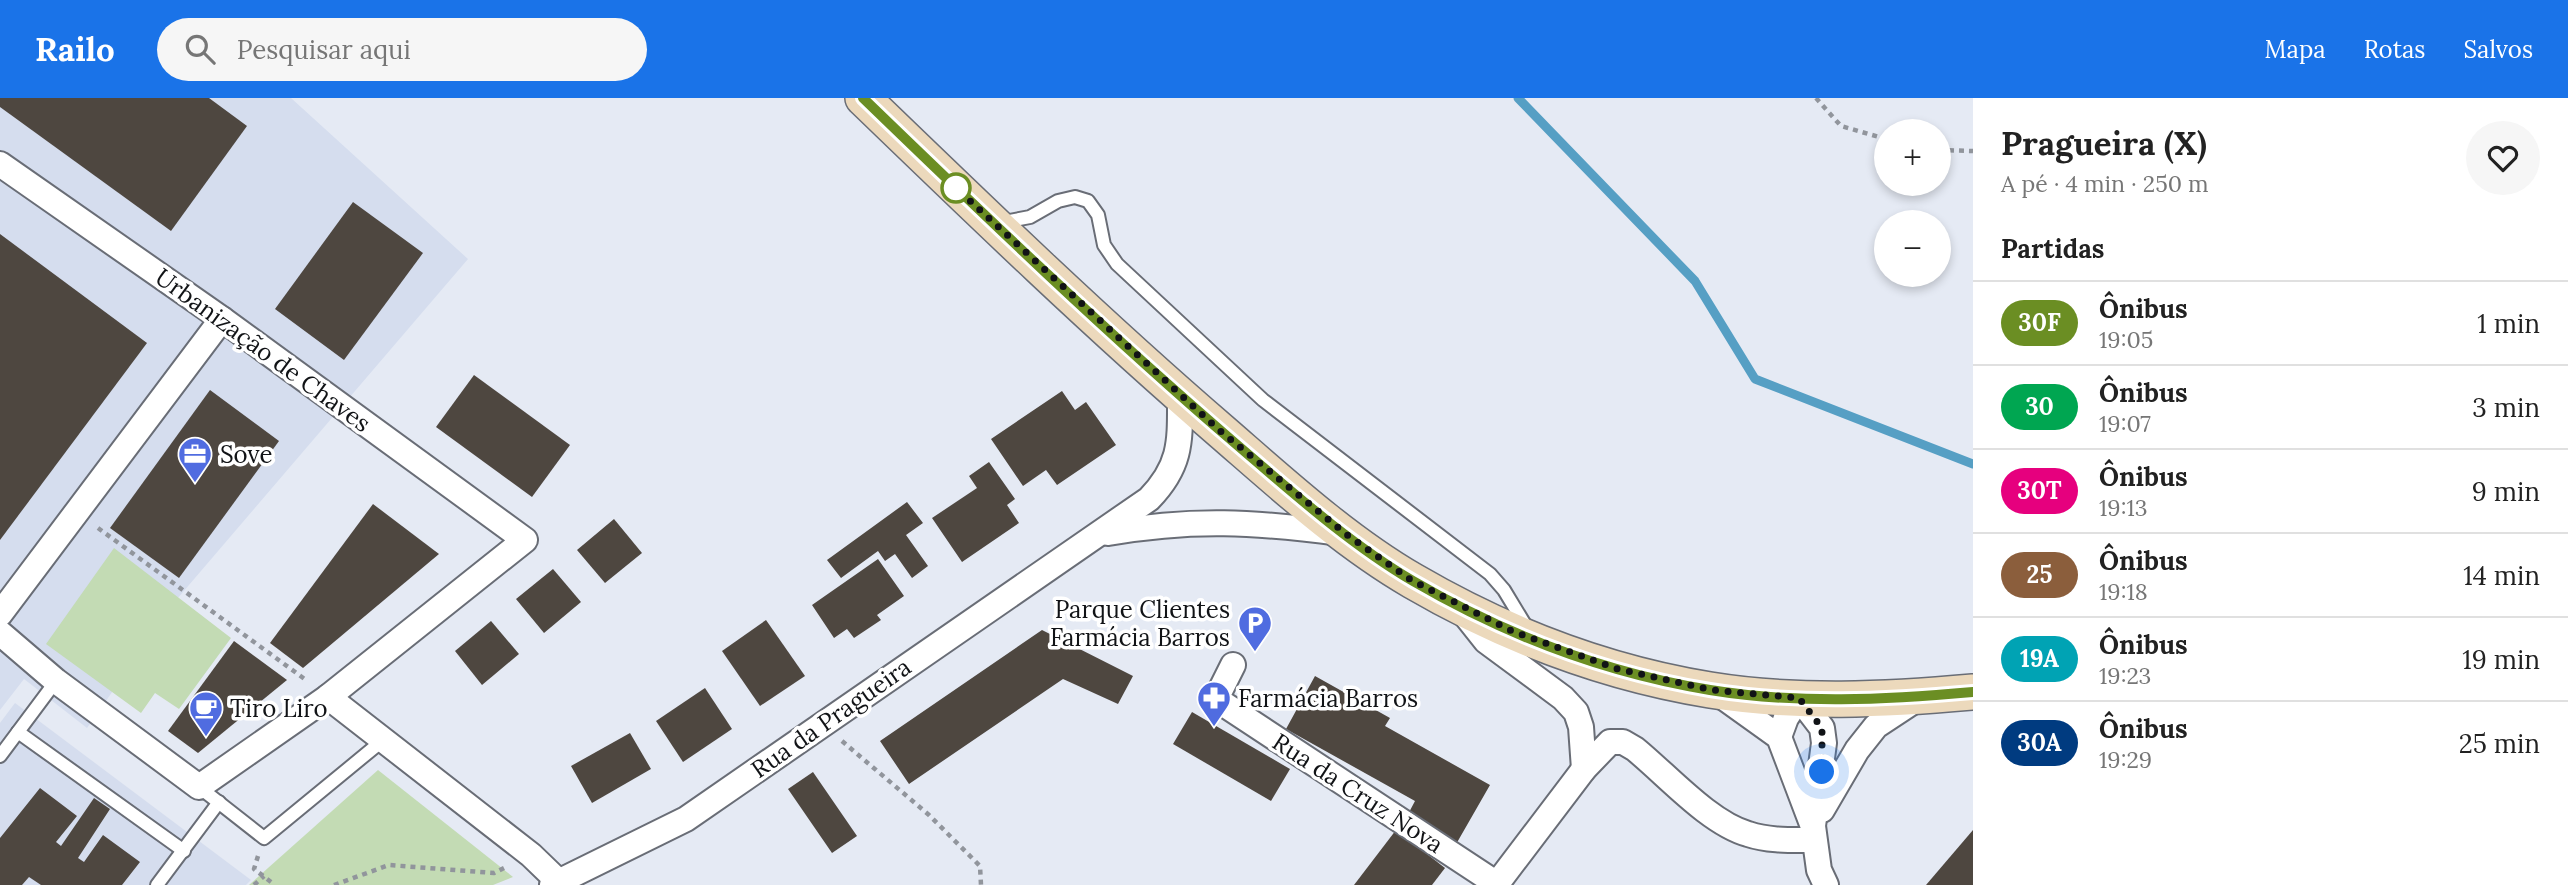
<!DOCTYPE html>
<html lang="pt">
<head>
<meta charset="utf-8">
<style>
  :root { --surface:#fff; --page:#f6f6f6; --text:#222; --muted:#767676; --line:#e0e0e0; --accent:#1a73e8 }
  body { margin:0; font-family:Lora,serif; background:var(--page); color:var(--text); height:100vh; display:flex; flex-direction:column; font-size:26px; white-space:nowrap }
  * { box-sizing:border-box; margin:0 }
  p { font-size:23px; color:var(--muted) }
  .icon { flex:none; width:38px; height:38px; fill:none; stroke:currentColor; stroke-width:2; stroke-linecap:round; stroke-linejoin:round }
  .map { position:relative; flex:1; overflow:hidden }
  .panel { display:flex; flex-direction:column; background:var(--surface); width:595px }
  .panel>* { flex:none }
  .badge { padding:0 14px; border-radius:23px; font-size:24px; line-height:46px }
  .controls { position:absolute; left:1874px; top:21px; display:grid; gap:14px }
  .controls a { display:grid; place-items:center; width:77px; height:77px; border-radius:50%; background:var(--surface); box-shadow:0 4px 10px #0003; font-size:35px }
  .you { position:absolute; width:35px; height:35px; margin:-18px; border:5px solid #fff; border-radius:50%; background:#1a73e8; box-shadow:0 0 0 10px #1a73e833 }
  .map>.badge { position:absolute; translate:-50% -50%; box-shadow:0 0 0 4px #fff }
  h2 { padding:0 28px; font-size:26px; line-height:63px }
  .round { display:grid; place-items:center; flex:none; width:74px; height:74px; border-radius:37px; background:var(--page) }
  .summary { display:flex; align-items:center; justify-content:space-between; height:119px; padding:0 28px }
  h1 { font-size:33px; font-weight:800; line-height:52px }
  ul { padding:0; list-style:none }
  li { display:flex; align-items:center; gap:21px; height:84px; padding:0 28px; border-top:2px solid var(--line) }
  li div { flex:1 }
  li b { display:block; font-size:26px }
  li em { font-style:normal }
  li .badge { min-width:77px; font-weight:700; text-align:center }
  header { display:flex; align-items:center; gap:42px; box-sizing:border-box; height:98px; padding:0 35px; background:var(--accent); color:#fff }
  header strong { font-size:33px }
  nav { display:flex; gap:38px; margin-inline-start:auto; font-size:24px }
  .search { width:490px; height:63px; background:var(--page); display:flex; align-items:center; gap:18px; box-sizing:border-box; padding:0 24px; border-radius:38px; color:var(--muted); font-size:26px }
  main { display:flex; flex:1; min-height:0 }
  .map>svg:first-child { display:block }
</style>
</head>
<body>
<header>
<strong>Railo</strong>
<div class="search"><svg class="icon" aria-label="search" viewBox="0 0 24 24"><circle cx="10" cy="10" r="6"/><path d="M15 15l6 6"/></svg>Pesquisar aqui</div>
<nav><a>Mapa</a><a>Rotas</a><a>Salvos</a></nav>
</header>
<main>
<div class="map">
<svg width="1973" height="787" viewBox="0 0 1973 787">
  <rect width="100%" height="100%" fill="#e5eaf4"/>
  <!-- built -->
  <g fill="#d5ddee">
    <path d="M0,0h291l177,161 -291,340 -90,129 -63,-49 -24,31z"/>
    <path d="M15,605l236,177 -5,5h-246v-162z"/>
  </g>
  <!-- green -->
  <g fill="#c3dbb4">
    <path d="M114,450l117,90 -52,71 -24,-16 -14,20 -95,-69z"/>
    <path d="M378,672l135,107 -20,8h-244z"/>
  </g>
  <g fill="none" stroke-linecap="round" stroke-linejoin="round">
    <!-- stream -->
    <path stroke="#569fc4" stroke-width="9" d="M1518,0l177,183 60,98 218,85"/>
  </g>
  <!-- building -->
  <g fill="#4e4740">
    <path d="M0,0h209l38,28 -76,105 -171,-124z"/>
    <path d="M353,104l70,51 -79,107 -69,-51z"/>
    <path d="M0,136l147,109 -147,197z"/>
    <path d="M474,277l96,70 -38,52 -96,-70z"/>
    <path d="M210,292l69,51 -100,137 -69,-50z"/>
    <path d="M1062,293l13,19 11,-8 30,43 -59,40 -11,-15 -23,16 -32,-47z"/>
    <path d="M989,364l26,37 -8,6 12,18 -57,39 -30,-44 45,-30 -8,-12z"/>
    <path d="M907,404l16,21 -17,12 22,31 -16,12 -17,-24 -10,7 -7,-10 -37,27 -14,-18z"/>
    <path d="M373,406l66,50 -136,114 -33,-25z"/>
    <path d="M614,421l28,34 -37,30 -28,-33z"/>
    <path d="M878,461l26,37 -27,19 4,5 -27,18 -7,-9 -13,9 -22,-33z"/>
    <path d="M553,471l28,33 -37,31 -28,-34z"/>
    <path d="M766,522l39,56 -45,30 -38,-55z"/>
    <path d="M491,523l28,33 -37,31 -27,-34z"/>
    <path d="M1042,532l91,46 -15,28 -55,-25 -154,105 -29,-43z"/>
    <path d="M234,543l53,39 -89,73 -30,-22z"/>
    <path d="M1315,578l75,42 -5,8 105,59 -35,61 -49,-28 9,-17 -129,-72z"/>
    <path d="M705,590l27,41 -49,33 -27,-41z"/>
    <path d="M1192,614l98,57 -19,32 -98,-57z"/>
    <path d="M630,635l21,36 -59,34 -21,-37z"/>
    <path d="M813,674l44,64 -25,17 -44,-64z"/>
    <path d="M40,690l37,28 -21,26 5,4 33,-48 16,11 -32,49 6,4 19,-27 37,27 -18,23h-81l-12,-8 -7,8h-22v-47z"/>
    <path d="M1396,732l49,38 -13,17h-78z"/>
    <path d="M1973,732v55h-47z"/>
  </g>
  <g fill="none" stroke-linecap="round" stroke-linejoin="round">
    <!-- lane casing -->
    <g stroke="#696d76" stroke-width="16">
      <g id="lane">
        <path d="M999,125l31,-6 28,-16 17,-4 13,4 10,14 6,30 13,19 146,136 227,174 14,16 23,38"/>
        <path d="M18,634l166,119"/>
        <path d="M0,658l56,-75"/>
        <path d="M199,689l65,51 118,-97"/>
        <path d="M157,787l62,-83"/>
      </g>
    </g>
    <!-- street casing -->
    <g stroke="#696d76" stroke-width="28">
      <g id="street">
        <path d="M0,66l222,155 303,221 -197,157 -129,90 -143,-106 -56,-48"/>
        <path d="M1108,435c86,-15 146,-11 232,0"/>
        <path d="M1463,514l23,29 77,57 13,14 5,15 3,42"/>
        <path d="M0,516l222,-295"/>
        <path d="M1233,567l-17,34 281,185"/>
        <path d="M1719,596l60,43 33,87"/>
        <path d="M328,599l203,158 28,27"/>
        <path d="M1779,639l7,-19 13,-20 23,30 2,15 -11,83 6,44 7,15"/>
        <path d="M1822,712l35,-60 19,-24 44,-29"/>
        <path d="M552,787l134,-66 463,-320c33,-34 31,-58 31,-103"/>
        <path d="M1496,787l88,-116 26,-27h13l12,7c32,26 74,74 113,85 21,7 43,6 65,6"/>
      </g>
    </g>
    <!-- secondary casing -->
    <g stroke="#696d76" stroke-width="38">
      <path id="secondary" d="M863,0c117,113 235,227 358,333 60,52 123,110 192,150 91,53 193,92 297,109 86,14 176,10 263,2"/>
    </g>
    <!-- path -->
    <g stroke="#91959c" stroke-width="4.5" stroke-dasharray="5 5" stroke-linecap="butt">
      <path d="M1816,0l25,28 45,13"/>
      <path d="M1939,52l34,1"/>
      <path d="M98,430l208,152"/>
      <path d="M842,643l87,74 51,51 1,19"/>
      <path d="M258,758l-4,13 21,16"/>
      <path d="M254,787l10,-9"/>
      <path d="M334,787l55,-20 105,8 12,-6"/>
    </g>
    <!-- lane -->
    <use href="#lane" stroke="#fff" stroke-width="12"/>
    <!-- street -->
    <use href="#street" stroke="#fff" stroke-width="24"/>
    <!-- secondary -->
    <use href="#secondary" stroke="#ecd9bc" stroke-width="35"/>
  </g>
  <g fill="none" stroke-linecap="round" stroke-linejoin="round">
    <!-- line casing -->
    <g stroke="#fff" stroke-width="16">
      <path id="line" d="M863,0c122,118 245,236 373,346 56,48 114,100 177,137 91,53 193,92 297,109 86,14 176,10 263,2"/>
    </g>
    <!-- line -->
    <use href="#line" stroke="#6b8e23" stroke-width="10"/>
    <!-- walk -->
    <path stroke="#111316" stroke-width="7" stroke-dasharray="0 12.6" d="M956,90l-2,-2 264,243 128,105 65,46 101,51 106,38 94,21 87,8 23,30v44"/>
  </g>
  <!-- icons -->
  <defs>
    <g id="office-pin" transform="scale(1.75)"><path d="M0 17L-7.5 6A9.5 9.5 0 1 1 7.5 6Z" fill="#506ce0" stroke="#fff"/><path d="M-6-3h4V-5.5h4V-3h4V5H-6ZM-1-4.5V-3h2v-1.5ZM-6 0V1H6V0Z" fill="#fff"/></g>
    <g id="parking-pin" transform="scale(1.75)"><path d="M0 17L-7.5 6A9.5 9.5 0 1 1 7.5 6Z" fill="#506ce0" stroke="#fff"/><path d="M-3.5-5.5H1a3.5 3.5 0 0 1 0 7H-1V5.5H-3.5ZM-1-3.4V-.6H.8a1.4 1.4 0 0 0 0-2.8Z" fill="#fff"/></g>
    <g id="pharmacy-pin" transform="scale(1.75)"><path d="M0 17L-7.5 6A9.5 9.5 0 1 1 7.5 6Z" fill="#506ce0" stroke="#fff"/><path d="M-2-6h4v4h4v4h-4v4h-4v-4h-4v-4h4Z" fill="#fff"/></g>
    <g id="cafe-pin" transform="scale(1.75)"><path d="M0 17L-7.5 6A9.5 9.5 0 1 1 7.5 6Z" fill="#506ce0" stroke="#fff"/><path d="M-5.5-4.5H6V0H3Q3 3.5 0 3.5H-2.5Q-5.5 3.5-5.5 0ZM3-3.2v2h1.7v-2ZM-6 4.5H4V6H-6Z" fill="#fff"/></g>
  </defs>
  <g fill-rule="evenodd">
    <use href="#office-pin" x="195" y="356"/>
    <use href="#parking-pin" x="1255" y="525"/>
    <use href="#pharmacy-pin" x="1214" y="600"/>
    <use href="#cafe-pin" x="206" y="610"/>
  </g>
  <!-- markers -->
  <circle fill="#fff" stroke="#6b8e23" stroke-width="3.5" cx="956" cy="90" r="14"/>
  <g text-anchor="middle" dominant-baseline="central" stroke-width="7" stroke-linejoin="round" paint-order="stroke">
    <!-- street labels -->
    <g font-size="24" fill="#111316" stroke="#fff">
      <text transform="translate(263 252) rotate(36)">Urbanização de Chaves</text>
      <text transform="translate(831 620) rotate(-35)">Rua da Pragueira</text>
      <text transform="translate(1358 695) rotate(33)">Rua da Cruz Nova</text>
    </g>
    <!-- poi labels -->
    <g font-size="24" fill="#111316" stroke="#fff" text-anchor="start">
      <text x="220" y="356">Sove</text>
      <text x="1230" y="511" text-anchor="end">Parque Clientes<tspan x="1230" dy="28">Farmácia Barros</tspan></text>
      <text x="1238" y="600">Farmácia Barros</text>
      <text x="230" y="610">Tiro Liro</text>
    </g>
  </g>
</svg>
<div class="controls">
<a>+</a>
<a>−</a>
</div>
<div class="you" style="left:1822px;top:674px"></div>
</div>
<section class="panel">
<div class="summary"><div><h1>Pragueira (X)</h1><p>A pé · 4 min · 250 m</p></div><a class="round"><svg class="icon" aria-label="heart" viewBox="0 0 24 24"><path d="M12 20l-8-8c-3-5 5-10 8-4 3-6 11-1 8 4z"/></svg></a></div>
<h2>Partidas</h2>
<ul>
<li><span class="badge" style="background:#6b8e23;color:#fff">30F</span><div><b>Ônibus</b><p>19:05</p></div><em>1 min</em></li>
<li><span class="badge" style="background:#00a651;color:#fff">30</span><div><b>Ônibus</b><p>19:07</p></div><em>3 min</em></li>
<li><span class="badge" style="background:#e6007e;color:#fff">30T</span><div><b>Ônibus</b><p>19:13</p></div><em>9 min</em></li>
<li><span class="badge" style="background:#8b5e3c;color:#fff">25</span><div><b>Ônibus</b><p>19:18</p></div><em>14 min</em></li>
<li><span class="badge" style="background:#00a3b4;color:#fff">19A</span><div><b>Ônibus</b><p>19:23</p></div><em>19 min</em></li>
<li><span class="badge" style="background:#003b80;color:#fff">30A</span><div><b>Ônibus</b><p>19:29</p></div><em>25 min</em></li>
</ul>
</section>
</main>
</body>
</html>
